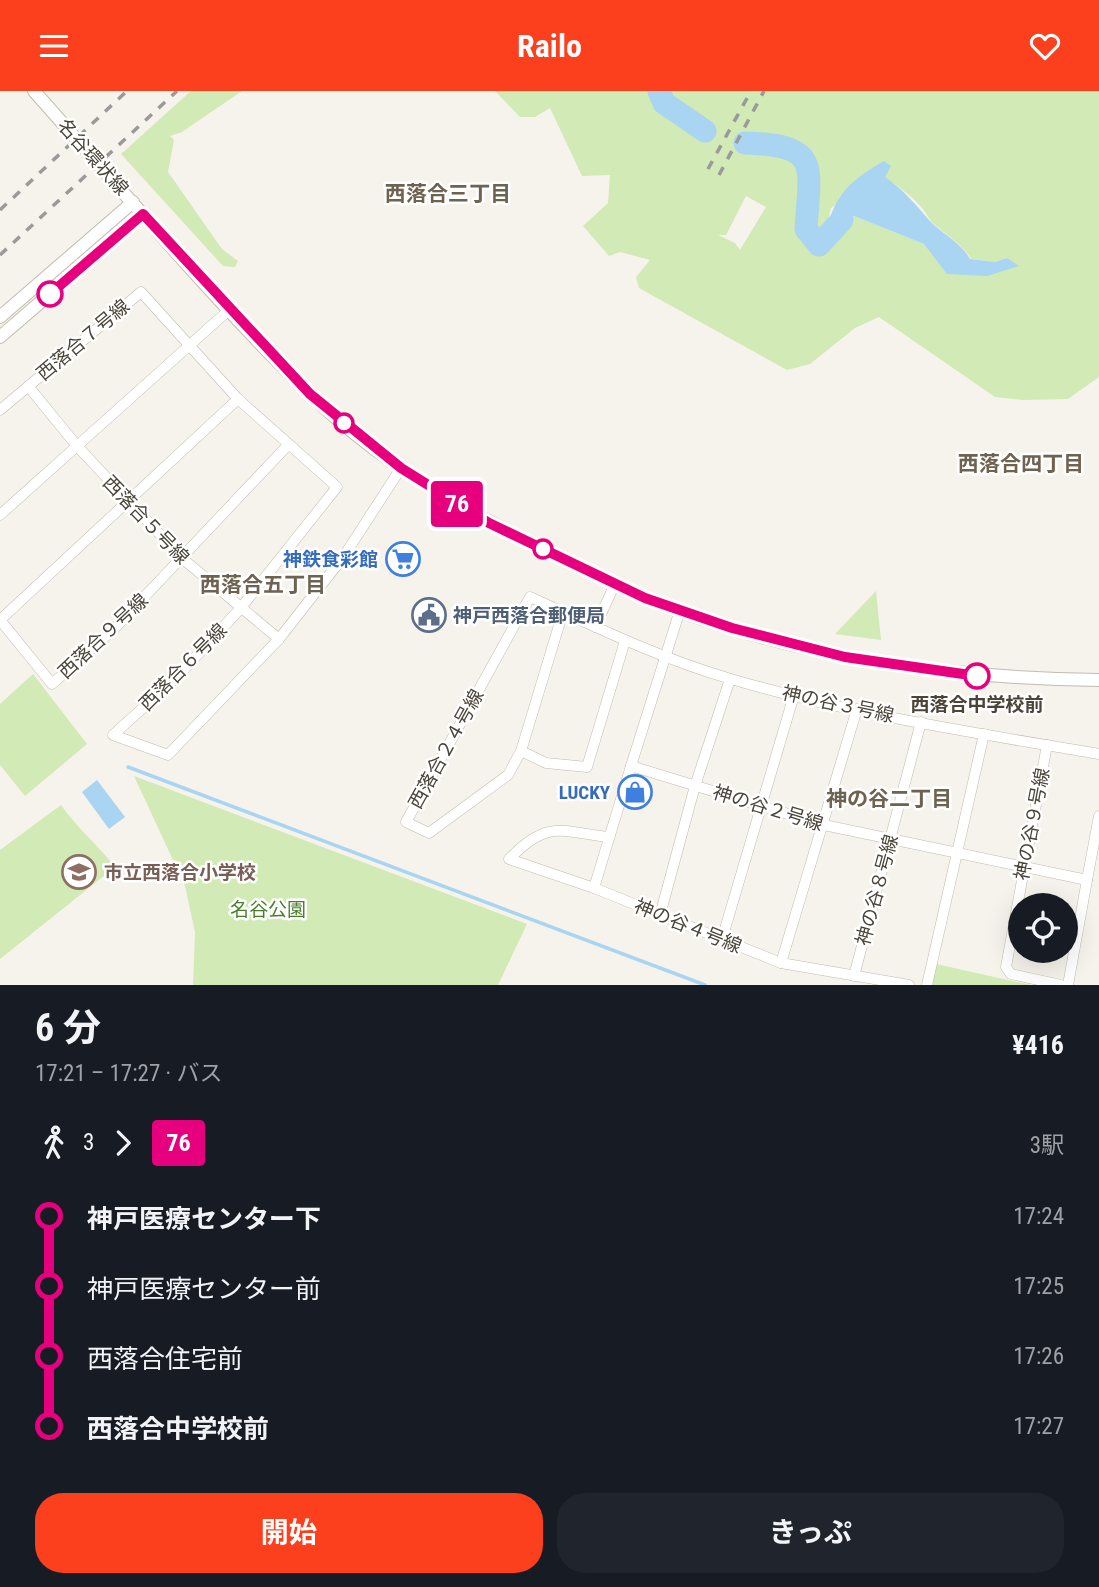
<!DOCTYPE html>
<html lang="ja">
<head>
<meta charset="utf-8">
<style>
  :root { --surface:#171b24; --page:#20242c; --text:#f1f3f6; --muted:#9ea1a6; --accent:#fc3f1d }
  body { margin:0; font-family:"Roboto Condensed","Noto Sans JP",sans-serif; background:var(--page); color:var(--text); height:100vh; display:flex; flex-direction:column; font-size:26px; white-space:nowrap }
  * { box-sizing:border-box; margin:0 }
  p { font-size:23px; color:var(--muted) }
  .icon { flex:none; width:38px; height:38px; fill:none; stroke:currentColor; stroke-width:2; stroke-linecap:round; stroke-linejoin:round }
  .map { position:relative; height:894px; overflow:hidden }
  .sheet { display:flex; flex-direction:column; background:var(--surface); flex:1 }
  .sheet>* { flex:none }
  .badge { padding:0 14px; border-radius:5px; font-size:24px; line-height:46px }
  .buttons { position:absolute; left:1008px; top:802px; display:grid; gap:14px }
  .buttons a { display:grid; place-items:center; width:70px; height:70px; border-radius:50%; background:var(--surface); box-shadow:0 7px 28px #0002; font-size:35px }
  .map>.badge { position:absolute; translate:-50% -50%; box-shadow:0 0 0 4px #fff }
  .legs { display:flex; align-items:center; gap:10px; height:77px; padding:0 35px; font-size:23px }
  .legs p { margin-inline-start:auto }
  .headline { display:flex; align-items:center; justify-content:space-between; height:119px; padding:0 35px }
  h1 { font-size:38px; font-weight:700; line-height:52px }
  .action { display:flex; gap:14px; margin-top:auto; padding:14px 35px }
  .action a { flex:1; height:80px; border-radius:28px; background:var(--accent); color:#fff; font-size:28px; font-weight:700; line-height:80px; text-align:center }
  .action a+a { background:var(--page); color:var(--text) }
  ul { padding:0 35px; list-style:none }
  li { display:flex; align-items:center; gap:24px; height:70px; font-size:26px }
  li i { display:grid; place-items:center; width:10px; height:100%; margin:0 9px; background:currentColor }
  li i::after { content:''; width:18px; height:18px; margin:-9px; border:5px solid; border-radius:50%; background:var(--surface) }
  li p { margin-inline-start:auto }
  li:first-child i { background:linear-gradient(#0000 50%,currentColor 0) }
  li:last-child i { background:linear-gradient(currentColor 50%,#0000 0) }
  header { display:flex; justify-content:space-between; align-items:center; height:91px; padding:0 35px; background:var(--accent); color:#fff; font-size:32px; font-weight:700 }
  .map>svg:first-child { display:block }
</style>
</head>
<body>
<header><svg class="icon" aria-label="menu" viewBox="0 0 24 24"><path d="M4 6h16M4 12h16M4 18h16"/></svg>Railo<svg class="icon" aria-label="heart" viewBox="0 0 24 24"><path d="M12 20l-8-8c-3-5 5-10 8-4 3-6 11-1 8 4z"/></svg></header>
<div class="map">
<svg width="1099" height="894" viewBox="0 0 1099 894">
  <rect width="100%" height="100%" fill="#f6f3ec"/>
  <!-- green -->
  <g fill="#d2eab5" fill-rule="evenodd">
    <path d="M191,0h51l-60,41 -12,4 4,4 -6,32 54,77 16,12 -3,6 -12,-1 -102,-112z"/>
    <path d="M495,0h604v286l-31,22 -44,1 -29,-3 -116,-80 -24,11 -45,36 -23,6 -148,-82 -3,-11 14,-17 -30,-8 -11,4 -26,-30 25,-23 2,-28 -28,1 -32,-68 -15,9h-15zM884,86c14,9 28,19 38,31 4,4 5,9 9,13 13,13 31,22 40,38l24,3 12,-4 -20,18 -63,-32 -70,-28 -15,9 -17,21 1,-9 6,-6 -2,-5 4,-18zM746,105l20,11 -26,43 -5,-7 -17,-8h8z"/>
    <path d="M876,500l5,49 -46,-6z"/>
    <path d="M33,583l54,70 -62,52 -25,-31v-61z"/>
    <path d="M134,685l393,148 -29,61h-305l2,-53 -10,-46z"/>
    <path d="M61,714c16,23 37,40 54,62l-115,92v-109z"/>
    <path d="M936,873l95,21h-100z"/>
  </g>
  <!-- water -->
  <g fill="#a9d4f2">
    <path d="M884,70l7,5 -6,11c19,13 30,27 44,43 13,14 32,22 41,39l25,3 12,-4 12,8 -32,10 -40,-2 -23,-30 -70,-28 -15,9 -18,22 2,-10 6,-6 -2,-5c11,-35 26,-47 57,-65z"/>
    <path d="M97,689l28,37 -16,12 -27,-37z"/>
  </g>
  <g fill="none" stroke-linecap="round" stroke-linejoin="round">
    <!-- stream -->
    <path stroke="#a9d4f2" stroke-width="3.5" d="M128,676l577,218"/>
    <!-- river -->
    <g stroke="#a9d4f2" stroke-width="23">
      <path d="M659,0l5,12 41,28"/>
      <path d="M745,52c76,2 65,22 61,86l13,16 23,-25"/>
    </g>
    <!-- minor casing -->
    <g stroke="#c2bbae" stroke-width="11">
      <g id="minor">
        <path d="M230,218l-153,137 106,113 96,80 65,-83 57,-88"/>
        <path d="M238,308l-238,221 52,64 61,-54 175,-185"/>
        <path d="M0,319l141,-118 97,107 99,88 -97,122 -65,70 -62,56 55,20 111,-116"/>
        <path d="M0,424l77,-69 -49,-60"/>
        <path d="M680,519l-49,156 193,59 263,55 12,-64"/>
        <path d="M563,521l-42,139 -13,24 -79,58 -23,-11 124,-225c66,30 131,62 201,82 119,35 245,54 368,75"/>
        <path d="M595,536l20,-43"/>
        <path d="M1047,654l-41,222 5,7 50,11"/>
        <path d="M521,660l25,12 41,4 38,-126"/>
        <path d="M631,675l-37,122 187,75 128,22"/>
        <path d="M594,797l-85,-29c38,-39 50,-28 99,-22"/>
        <path d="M660,824l35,-129 35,-107"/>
        <path d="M722,848l72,-244"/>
        <path d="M781,872l76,-254"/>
        <path d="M854,885l67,-254"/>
        <path d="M927,894l57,-251"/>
        <path d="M1068,894l19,-105"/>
      </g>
    </g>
    <!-- tertiary casing -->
    <g stroke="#c2bbae" stroke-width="14">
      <g id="tertiary">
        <path d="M34,0c90,101 178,207 275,302 66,65 148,114 232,155 34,17 68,35 103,49 145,60 299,81 455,83"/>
        <path d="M0,226l133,-115"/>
        <path d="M0,246l143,-123"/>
      </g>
    </g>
    <!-- minor -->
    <use href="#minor" stroke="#fff" stroke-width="10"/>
    <!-- tertiary -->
    <use href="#tertiary" stroke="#fff" stroke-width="12"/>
    <!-- rail -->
    <g stroke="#9a9a9a" stroke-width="3.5" stroke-dasharray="9 9" stroke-linecap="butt">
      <path d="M708,78l43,-78"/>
      <path d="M719,84l45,-84"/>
      <path d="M0,119l127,-119"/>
      <path d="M0,164l177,-164"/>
    </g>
  </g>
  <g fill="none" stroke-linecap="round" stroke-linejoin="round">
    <!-- line-1 casing -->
    <g stroke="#fff" stroke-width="16">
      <path id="line-1" d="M50,203l93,-80 167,180 91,74 88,55 156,75 87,30 113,29 132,19"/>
    </g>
    <!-- line-1 -->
    <use href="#line-1" stroke="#e6007e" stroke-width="10"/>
  </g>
  <!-- icons -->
  <defs>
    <g id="supermarket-ring" transform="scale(1.75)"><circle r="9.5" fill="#fff" stroke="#3f7fe0" stroke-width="1.5"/><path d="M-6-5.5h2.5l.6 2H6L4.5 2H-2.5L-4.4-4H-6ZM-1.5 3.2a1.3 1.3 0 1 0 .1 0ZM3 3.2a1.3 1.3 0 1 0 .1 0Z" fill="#3f7fe0"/></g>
    <g id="civic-ring" transform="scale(1.75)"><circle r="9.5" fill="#fff" stroke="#5c6f8a" stroke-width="1.5"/><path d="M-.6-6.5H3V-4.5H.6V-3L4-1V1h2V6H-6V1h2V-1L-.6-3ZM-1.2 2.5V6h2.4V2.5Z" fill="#5c6f8a"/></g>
    <g id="shop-ring" transform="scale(1.75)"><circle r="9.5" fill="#fff" stroke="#3f7fe0" stroke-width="1.5"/><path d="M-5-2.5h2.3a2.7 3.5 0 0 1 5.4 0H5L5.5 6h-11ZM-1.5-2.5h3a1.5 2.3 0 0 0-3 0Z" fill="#3f7fe0"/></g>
    <g id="school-ring" transform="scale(1.75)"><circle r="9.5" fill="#fff" stroke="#8d6e63" stroke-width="1.5"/><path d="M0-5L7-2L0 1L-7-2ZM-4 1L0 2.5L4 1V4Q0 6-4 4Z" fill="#8d6e63"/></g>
  </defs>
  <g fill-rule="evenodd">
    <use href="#supermarket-ring" x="403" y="468"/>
    <use href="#civic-ring" x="429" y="524"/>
    <use href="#shop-ring" x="635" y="701"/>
    <use href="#school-ring" x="79" y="781"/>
  </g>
  <!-- markers -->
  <g fill="#fff" stroke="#e6007e" stroke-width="3.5">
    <circle cx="50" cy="203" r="12"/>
    <circle cx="344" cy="332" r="9"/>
    <circle cx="543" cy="458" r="9"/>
    <circle cx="977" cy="585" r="12"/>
  </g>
  <g text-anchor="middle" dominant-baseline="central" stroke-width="5" stroke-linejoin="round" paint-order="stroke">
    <!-- street labels -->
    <g font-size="19" fill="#4b4439" stroke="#fff">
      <text transform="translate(93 66) rotate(48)">名谷環状線</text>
      <text transform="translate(83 249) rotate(-40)">西落合７号線</text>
      <text transform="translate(146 429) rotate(46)">西落合５号線</text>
      <text transform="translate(103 545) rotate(-43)">西落合９号線</text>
      <text transform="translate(183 576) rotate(-45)">西落合６号線</text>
      <text transform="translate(838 613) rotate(12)">神の谷３号線</text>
      <text transform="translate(446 658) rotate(-61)">西落合２４号線</text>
      <text transform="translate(768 717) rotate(17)">神の谷２号線</text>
      <text transform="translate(1032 733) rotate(-79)">神の谷９号線</text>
      <text transform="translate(877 799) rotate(-75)">神の谷８号線</text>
      <text transform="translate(688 835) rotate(22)">神の谷４号線</text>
    </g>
    <!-- shop labels -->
    <g font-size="19" font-weight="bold" fill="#366cbe" stroke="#fff" text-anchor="end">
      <text x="378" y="468">神鉄食彩館</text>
      <text x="610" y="701">LUCKY</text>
    </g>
    <!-- service labels -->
    <g font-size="19" font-weight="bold" fill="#4e5e75" stroke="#fff" text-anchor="start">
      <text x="453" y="524">神戸西落合郵便局</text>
    </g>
    <!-- stop labels -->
    <g font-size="19" font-weight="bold" fill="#4b4439" stroke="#fff">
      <text x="977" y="613">西落合中学校前</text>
    </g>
    <!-- education labels -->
    <g font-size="19" font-weight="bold" fill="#785e54" stroke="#fff" text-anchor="start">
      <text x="104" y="781">市立西落合小学校</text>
    </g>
    <!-- park labels -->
    <g font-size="19" fill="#4a7f2a" stroke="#fff">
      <text x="268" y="818">名谷公園</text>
    </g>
    <!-- neighbourhood labels -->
    <g font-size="21" font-weight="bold" fill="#6e6250" stroke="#fff">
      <text x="448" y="103">西落合三丁目</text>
      <text x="1021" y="373">西落合四丁目</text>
      <text x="263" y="494">西落合五丁目</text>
      <text x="889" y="708">神の谷二丁目</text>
    </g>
  </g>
</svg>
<div class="buttons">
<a><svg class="icon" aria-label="locate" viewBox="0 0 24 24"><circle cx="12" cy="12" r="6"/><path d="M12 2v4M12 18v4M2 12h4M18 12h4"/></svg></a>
</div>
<b class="badge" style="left:457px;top:413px;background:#e6007e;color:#fff">76</b>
</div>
<section class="sheet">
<div class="headline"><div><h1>6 分</h1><p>17:21 – 17:27 · バス</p></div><b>¥416</b></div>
<div class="legs"><svg class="icon" aria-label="walk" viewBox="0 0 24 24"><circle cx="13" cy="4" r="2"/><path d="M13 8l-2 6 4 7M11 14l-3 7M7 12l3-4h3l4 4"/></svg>3<svg class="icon" aria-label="forward" viewBox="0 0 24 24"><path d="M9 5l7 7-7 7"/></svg><b class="badge" style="background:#e6007e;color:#fff">76</b><p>3駅</p></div>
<ul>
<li><i style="color:#e6007e"></i><b>神戸医療センター下</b><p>17:24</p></li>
<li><i style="color:#e6007e"></i><span>神戸医療センター前</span><p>17:25</p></li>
<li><i style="color:#e6007e"></i><span>西落合住宅前</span><p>17:26</p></li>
<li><i style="color:#e6007e"></i><b>西落合中学校前</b><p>17:27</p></li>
</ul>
<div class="action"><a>開始</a><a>きっぷ</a></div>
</section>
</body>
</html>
